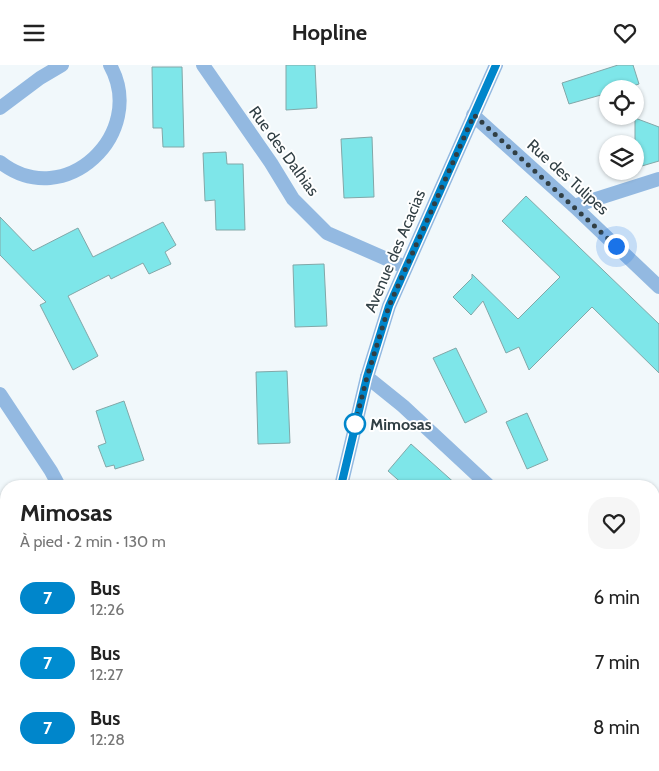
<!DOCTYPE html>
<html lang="fr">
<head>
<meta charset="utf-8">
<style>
  :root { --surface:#fff; --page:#f6f6f6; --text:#222; --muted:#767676 }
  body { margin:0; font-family:Cabin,sans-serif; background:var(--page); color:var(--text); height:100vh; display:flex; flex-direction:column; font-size:19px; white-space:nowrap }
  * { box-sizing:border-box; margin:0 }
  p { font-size:16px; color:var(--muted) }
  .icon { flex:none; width:28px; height:28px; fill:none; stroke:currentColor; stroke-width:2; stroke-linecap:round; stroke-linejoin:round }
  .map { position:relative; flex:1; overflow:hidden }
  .side { position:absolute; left:0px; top:415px; width:660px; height:291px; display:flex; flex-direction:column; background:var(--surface); border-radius:20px 20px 0 0; box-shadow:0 1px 4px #0004 }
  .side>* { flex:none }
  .badge { padding:0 10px; border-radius:16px; font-size:18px; line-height:32px }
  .controls { position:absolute; left:599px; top:15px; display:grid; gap:10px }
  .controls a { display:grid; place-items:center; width:45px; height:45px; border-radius:50%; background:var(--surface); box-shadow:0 1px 4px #0004; font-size:25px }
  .you { position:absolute; width:25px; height:25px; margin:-12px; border:4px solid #fff; border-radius:50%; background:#1a73e8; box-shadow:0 0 0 8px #1a73e833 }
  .map>.badge { position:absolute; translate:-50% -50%; box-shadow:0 0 0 2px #fff }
  .round { display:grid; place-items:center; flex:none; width:52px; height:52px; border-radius:20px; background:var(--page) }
  .headline { display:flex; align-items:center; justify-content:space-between; height:85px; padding:0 20px }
  h1 { font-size:24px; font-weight:700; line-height:38px }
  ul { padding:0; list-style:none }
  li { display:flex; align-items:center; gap:15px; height:65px; padding:0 20px }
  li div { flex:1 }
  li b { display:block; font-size:19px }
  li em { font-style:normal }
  li .badge { min-width:55px; font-weight:700; text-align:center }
  header { display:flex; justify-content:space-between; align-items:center; height:65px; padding:0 20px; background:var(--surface); font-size:22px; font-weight:700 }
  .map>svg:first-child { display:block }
</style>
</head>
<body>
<header><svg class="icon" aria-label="menu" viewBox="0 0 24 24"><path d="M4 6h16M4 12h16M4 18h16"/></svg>Hopline<svg class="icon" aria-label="heart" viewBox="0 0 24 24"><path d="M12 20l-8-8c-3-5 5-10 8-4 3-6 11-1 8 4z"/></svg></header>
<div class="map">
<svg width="659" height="706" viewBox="0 0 659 706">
  <rect width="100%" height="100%" fill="#f1f8fb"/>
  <!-- building -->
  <g fill="#7ee6e9" stroke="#82a7a8">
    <path d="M286,0h29l2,43 -31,2z"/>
    <path d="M618,0h15l6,19 -16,5h-15v4l-39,11 -7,-21z"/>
    <path d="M152,2h30l2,80h-21l-1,-19h-9z"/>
    <path d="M635,53l24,9v34l-24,7v-24h-12l12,-4z"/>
    <path d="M372,72l2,60 -30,1 -3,-59z"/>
    <path d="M226,87l1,12h16l2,66h-29l-1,-30 -10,1 -2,-48z"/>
    <path d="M526,131l133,128v49l-67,-66 -63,63 -10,-23 -13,6 -23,-52 -12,14 -18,-18 19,-19v-4l46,45 42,-42 -58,-56z"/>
    <path d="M0,152l33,34 45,-23 15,29 70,-35 13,23 -11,7 6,12 -22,10 -6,-11 -32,16 -2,-4 -41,21 30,60 -25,14 -33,-65 6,-3 -46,-47z"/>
    <path d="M324,199l3,62 -32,1 -2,-62z"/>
    <path d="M456,283l31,64 -22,11 -32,-65z"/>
    <path d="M287,306l3,72 -32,1 -2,-72z"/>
    <path d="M124,336l20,59 -29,9 -1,-4 -8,2 -8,-21 8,-3 -10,-32z"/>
    <path d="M527,348l21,47 -21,9 -21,-47z"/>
    <path d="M411,379l47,42h-53l-17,-15z"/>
  </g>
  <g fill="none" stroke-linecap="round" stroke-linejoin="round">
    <!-- minor -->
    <g stroke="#93b9e1" stroke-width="14">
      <path d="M203,0l68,98 22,36 34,34 78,34"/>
      <path d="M0,43l40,-30 22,-13"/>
      <path d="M473,50l101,91 85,81"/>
      <path d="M0,97c65,51 148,-29 110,-97"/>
      <path d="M574,141l85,-27"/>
      <path d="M367,312l36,29 86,80"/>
      <path d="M0,329l51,77 8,15"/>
      <path d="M341,421l26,-109 22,-71 107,-241"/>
      <path d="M654,568l5,5"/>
      <path d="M375,700l5,6"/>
      <path d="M271,706l1,-6"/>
    </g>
  </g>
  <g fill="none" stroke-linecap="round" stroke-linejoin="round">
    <!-- line casing -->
    <g stroke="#fff" stroke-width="11">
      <path id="line" d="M341,421l26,-109 22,-71 107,-241"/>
    </g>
    <!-- line -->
    <use href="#line" stroke="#0086cb" stroke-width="8"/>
    <!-- walk -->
    <path stroke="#313f44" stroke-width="5" stroke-dasharray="0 9" d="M355,359l-1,4 13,-51 22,-71 85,-191 142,131"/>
  </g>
  <!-- markers -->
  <circle fill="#fff" stroke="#0086cb" stroke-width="2.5" cx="355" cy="359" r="10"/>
  <g text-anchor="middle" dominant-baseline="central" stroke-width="4" stroke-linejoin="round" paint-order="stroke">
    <!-- street labels -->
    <g font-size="16" fill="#313f44" stroke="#fff">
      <text transform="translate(284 86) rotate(54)">Rue des Dalhias</text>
      <text transform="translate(568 112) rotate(42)">Rue des Tulipes</text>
      <text transform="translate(395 186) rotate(-67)">Avenue des Acacias</text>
    </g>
    <!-- stop labels -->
    <g font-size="16" font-weight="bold" fill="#313f44" stroke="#fff" text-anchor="start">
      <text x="370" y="359">Mimosas</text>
    </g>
  </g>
</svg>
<div class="controls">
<a><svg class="icon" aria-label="locate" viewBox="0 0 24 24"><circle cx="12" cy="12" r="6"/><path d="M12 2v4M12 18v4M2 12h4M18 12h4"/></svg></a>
<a><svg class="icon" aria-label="layers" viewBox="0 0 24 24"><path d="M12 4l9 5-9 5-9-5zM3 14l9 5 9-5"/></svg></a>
</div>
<div class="you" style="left:616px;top:181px"></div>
<section class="side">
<div class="headline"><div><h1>Mimosas</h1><p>À pied · 2 min · 130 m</p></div><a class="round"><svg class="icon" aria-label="heart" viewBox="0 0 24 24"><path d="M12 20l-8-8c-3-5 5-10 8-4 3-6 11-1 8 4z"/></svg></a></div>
<ul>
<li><span class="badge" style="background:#0086cb;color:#fff">7</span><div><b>Bus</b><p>12:26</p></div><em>6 min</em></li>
<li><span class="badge" style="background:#008cd0;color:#fff">7</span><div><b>Bus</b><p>12:27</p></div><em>7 min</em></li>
<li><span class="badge" style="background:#0086cb;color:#fff">7</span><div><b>Bus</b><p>12:28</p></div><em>8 min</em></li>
</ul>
</section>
</div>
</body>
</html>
